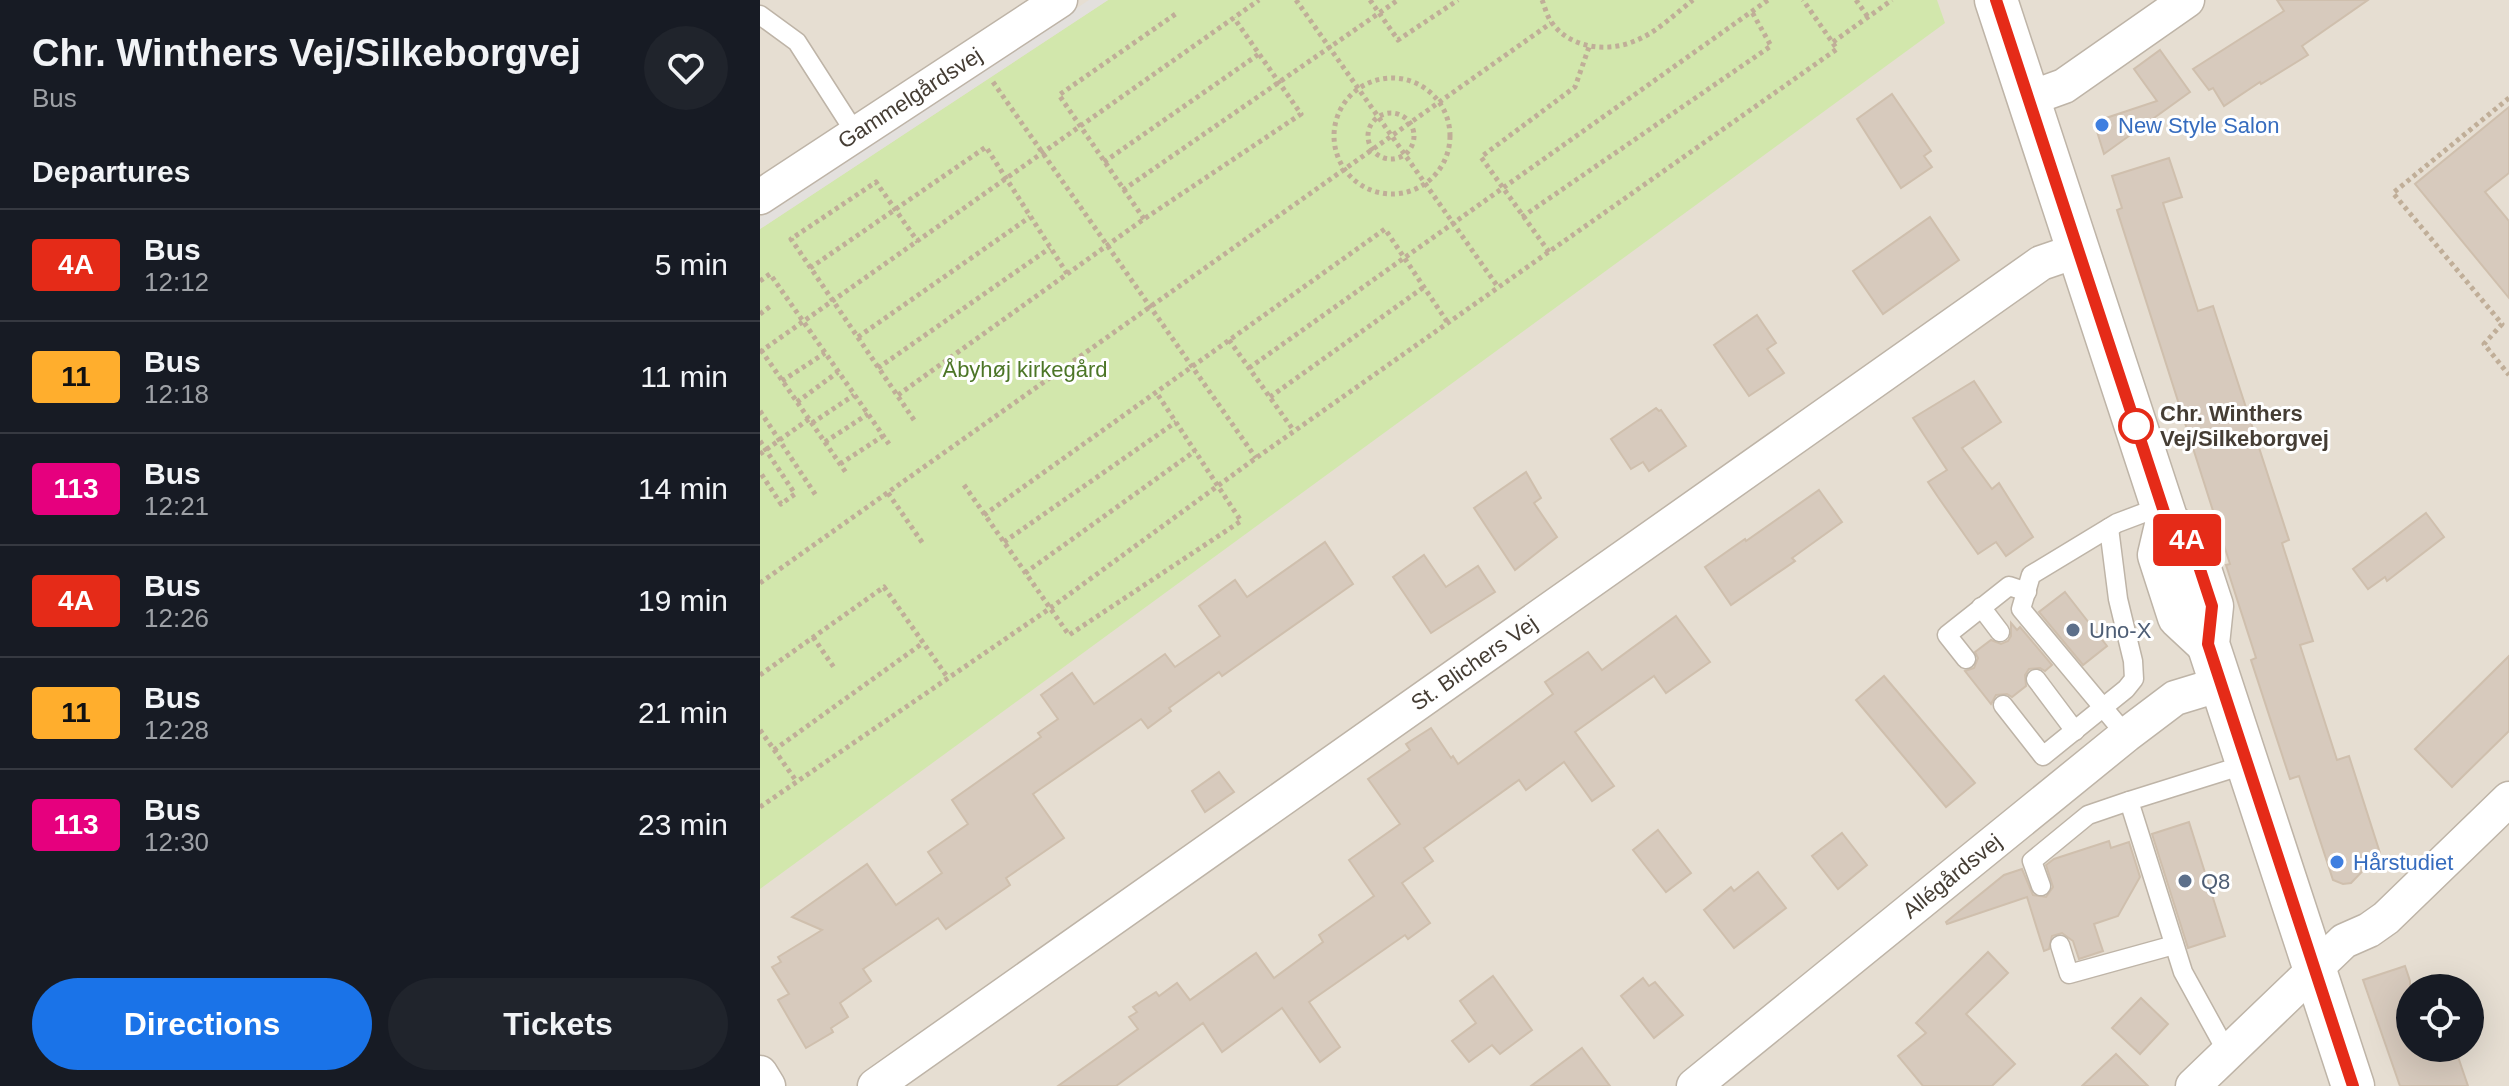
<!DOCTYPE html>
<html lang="en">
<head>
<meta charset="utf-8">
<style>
  :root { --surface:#171b24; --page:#20242c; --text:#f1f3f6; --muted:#9ea1a6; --line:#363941; --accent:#1a73e8 }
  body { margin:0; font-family:Helvetica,sans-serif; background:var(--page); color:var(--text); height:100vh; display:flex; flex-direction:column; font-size:30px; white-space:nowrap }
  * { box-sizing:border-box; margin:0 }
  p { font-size:26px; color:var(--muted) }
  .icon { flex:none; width:44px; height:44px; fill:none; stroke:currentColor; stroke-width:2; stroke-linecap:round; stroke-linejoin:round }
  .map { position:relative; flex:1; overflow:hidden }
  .side { display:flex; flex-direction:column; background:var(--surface); width:760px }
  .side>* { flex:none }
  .badge { padding:0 16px; border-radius:6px; font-size:28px; line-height:52px }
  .tools { position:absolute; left:1636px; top:974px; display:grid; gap:16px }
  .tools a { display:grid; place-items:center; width:88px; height:88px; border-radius:50%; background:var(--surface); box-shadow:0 8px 32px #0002; font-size:40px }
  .map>.badge { position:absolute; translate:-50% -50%; box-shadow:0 0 0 4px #fff }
  h2 { padding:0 32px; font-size:30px; line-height:72px }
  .round { display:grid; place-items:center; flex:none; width:84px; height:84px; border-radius:42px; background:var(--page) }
  .summary { display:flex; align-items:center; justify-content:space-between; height:136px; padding:0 32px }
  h1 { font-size:38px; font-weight:700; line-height:60px }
  .action { display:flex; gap:16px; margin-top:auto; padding:16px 32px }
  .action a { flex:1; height:92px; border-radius:48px; background:var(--accent); color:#fff; font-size:32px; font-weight:700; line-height:92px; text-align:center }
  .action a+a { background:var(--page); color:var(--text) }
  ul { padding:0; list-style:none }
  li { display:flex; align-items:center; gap:24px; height:112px; padding:0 32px; border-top:2px solid var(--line) }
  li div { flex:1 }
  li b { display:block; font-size:30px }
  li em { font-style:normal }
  li .badge { min-width:88px; font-weight:700; text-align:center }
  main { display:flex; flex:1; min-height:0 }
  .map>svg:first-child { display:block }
</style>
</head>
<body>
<main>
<section class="side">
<div class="summary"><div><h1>Chr. Winthers Vej/Silkeborgvej</h1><p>Bus</p></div><a class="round"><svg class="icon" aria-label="heart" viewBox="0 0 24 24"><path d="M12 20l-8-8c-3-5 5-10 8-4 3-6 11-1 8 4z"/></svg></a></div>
<h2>Departures</h2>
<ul>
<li><span class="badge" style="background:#e52b18;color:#fff">4A</span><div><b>Bus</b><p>12:12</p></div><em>5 min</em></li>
<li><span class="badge" style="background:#ffae2d;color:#111">11</span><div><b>Bus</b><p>12:18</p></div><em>11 min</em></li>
<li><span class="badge" style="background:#e6007e;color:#fff">113</span><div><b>Bus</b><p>12:21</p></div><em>14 min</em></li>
<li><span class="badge" style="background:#e52b18;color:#fff">4A</span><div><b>Bus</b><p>12:26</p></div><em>19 min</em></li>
<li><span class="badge" style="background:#ffae2d;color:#111">11</span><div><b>Bus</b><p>12:28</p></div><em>21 min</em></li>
<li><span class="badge" style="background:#e6007e;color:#fff">113</span><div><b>Bus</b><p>12:30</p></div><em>23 min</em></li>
</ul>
<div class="action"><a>Directions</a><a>Tickets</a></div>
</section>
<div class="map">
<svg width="1749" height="1086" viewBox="0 0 1749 1086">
  <rect width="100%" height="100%" fill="#f2ede4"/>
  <!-- residential -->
  <path fill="#e6ded2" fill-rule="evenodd" d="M0,0h1749v1086h-1749zM1650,988h60v60h-60z"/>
  <!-- green -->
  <path fill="#d2e7ac" d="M348,0h829l8,23 -1185,866v-660z"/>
  <!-- parking -->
  <path fill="#e3e0dd" d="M329,0h19l-348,229v-12z"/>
  <!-- building -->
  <g fill="#d7cabd" stroke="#cfbfad" stroke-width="2">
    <path d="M1517,0h91l-66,46 6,9 -47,29 -1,-2 -36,24 -11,-18 -4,2 -16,-21 91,-58z"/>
    <path d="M1400,50l30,42 -86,62 -10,-32 63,-21 -23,-32z"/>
    <path d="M1132,94l39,57 -7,5 8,11 -31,21 -44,-69z"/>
    <path d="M1749,107v66l-24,19 24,29v77l-94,-114z"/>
    <path d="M1409,158l13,39 -19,6 35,108 15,-5 76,234 -7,3 31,98 -13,4 37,115 12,-4 31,97 -29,30 -8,1 -10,-4 -34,-104 -9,3 -39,-119 5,-2 -30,-93 4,-1 -113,-354 5,-2 -10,-32z"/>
    <path d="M1170,217l29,43 -76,54 -30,-43z"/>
    <path d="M997,315l19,28 -9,6 17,24 -35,23 -35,-51z"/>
    <path d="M1214,381l27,41 -39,26 30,41 7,-6 34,54 -27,19 -10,-14 -18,12 -40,-57 -10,-15 19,-12 -34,-52z"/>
    <path d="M896,408l3,3 2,-1 25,36 -37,25 -6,-9 -12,7 -20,-30z"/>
    <path d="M766,472l15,26 -7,5 23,34 -42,33 -41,-62z"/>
    <path d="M1059,490l23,32 -50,36 3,3 -64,44 -26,-38 40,-28 1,2z"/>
    <path d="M1666,513l18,24 -57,44 -2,-4 -17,12 -15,-20z"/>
    <path d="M565,542l28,42 -131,92 -3,-4 -50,36 2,3 -23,17 -7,-9 -108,75 31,44 -58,40 4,7 -64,44 -8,-11 -75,51 8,12 -31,22 8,14 -17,11 2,4 -27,16 -28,-48 11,-6 -17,-27 9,-5 -3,-5 44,-27 -30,-13 75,-53 29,41 46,-32 -14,-21 40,-28 -16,-24 89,-63 -3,-4 20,-14 -17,-24 31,-22 22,31 71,-50 10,13 45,-31 -21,-30 36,-26 12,17z"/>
    <path d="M664,555l22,32 32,-21 17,26 -64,41 -38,-56z"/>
    <path d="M1305,592l42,54 -24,19 -44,-53z"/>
    <path d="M916,616l34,46 -44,31 -12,-17 -79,56 39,54 -22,15 -28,-39 -38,28 -7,-10 -95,68 9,13 -31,22 28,40 -22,16 -3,-4 -96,67 31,45 -20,15 -38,-54 -60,44 -19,-29 -87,63h-58l80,-57 -9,-12 8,-5 -4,-5 23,-15 3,4 18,-13 13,17 66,-47 18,25 49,-36 -4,-7 55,-39 -25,-36 51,-36 -32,-45 42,-29 -4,-6 25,-16 20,30 2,-2 5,8 95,-70 -8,-12 43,-30 14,18z"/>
    <path d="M1251,623l6,7 3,-3 32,38 -7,6 -5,-3 -11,1 -4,6 1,11 -14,11 -5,-3 -11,1 -5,9 -26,-33 9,-3 4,-10 -3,-6 16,-12 10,4 7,-3 3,-5z"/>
    <path d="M1749,656v75l-57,56 -37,-38z"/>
    <path d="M1124,676l91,107 -29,24 -90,-107z"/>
    <path d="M459,772l15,20 -29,20 -13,-21z"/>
    <path d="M1429,822l36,114 -37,12 -36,-114z"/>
    <path d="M898,830l33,43 -25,19 -33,-42z"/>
    <path d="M1082,833l25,32 -29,24 -26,-33z"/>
    <path d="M1349,841l2,7 18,-6 11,35 -22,39 -24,8 9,27 -24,8 -6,-18 -11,-8 -10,3 -3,13 -5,2 -17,-54 -80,27 -1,-2 58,-47 18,-6 11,26 13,2 7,-10 -7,-22 8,-6z"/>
    <path d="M998,872l28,36 -52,40 -30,-38 27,-23 3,4z"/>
    <path d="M1228,952l20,21 -42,41 49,50 -23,22h-69l-25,-30 28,-23 -10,-10z"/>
    <path d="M1645,966l5,15v67h45l13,38h-68l-37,-106z"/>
    <path d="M733,976l39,54 -32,24 -8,-9 -23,17 -17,-21 24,-18 -16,-22z"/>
    <path d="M883,978l6,8 6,-4 28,33 -29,23 -33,-42z"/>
    <path d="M1381,998l27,26 -28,30 -28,-26z"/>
    <path d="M822,1048l28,38h-79z"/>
    <path d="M1356,1054l32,32h-66z"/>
  </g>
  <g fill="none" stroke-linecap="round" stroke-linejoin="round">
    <!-- service casing -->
    <g stroke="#beb4a7" stroke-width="21">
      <g id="service">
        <path d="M0,15l37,27 59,92"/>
        <path d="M1221,607l19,25"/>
        <path d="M1206,659l-19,-24 62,-49 18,6"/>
        <path d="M1276,679l39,52"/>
        <path d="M1243,705l40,51 83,-67 8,-10 -1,-18 -15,-62 -9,-71"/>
        <path d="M1366,735l-105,-126 10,-34 86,-52 45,-17"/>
        <path d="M1281,886l-9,-25 56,-46 41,-14"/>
        <path d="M1300,945l9,29 105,-29"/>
        <path d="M1467,1052l-44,-80 -54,-171 118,-37"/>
      </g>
    </g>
    <!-- minor casing -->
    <g stroke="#beb4a7" stroke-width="37">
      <g id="minor">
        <path d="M1268,99l36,-13 123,-86"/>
        <path d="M0,197l300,-197"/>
        <path d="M0,1073l8,13"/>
        <path d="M115,1086l1166,-823 38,-13"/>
        <path d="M934,1086l432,-351 49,-37 46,-14"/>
        <path d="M1433,1086l151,-145 25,-11 17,-12 123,-119"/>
      </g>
    </g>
    <!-- tertiary casing -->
    <g stroke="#beb4a7" stroke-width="45">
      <g id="tertiary">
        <path d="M1236,0l171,521 25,24 20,61 -4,38 145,442"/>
        <path d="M1407,521l-8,34 20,62 29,27"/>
      </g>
    </g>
    <!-- path -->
    <g stroke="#c0ae98" stroke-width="5" stroke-dasharray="4 4" stroke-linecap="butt">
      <path d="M536,0l202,287"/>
      <path d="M610,0l28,40 60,-40"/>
      <path d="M782,0c3,7 5,17 10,23 19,26 57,30 85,17 20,-8 39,-27 56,-40"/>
      <path d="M1096,0l12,17"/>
      <path d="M1073,42l59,-42"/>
      <circle cx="632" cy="136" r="58"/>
      <path d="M233,82l263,376"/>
      <path d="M1749,98l-116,95 109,131 -18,20 25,31"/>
      <circle cx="631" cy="136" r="23"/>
      <path d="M344,162l155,-108"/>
      <path d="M363,190l275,-190"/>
      <path d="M762,217l249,-171 -19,-34"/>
      <path d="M384,219l-85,-124 118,-82"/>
      <path d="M789,252l-68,-95 94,-70 14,-40"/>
      <path d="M50,268l176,-121 82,128"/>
      <path d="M0,281l10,-7 119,170"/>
      <path d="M0,314l12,-9"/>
      <path d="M98,337l172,-120"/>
      <path d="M469,340l65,91"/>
      <path d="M1,350l86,124"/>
      <path d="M0,352l499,-352"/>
      <path d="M118,368l172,-120"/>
      <path d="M489,368l519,-368"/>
      <path d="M22,381l43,-28"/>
      <path d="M138,395l246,-176 157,-105 -67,-96"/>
      <path d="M510,397l154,-110"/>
      <path d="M37,402l41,-30"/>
      <path d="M0,411l57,86"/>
      <path d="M154,420l-123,-181 85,-57 42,60"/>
      <path d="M52,423l42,-28"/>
      <path d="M0,441l35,53 -14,10 -21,-32"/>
      <path d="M65,442l43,-28"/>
      <path d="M0,454l49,-35"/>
      <path d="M80,464l43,-28"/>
      <path d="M204,485l105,150 172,-114 -85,-129"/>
      <path d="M128,493l36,52"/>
      <path d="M224,515l401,-286 63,94"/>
      <path d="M244,542l172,-120"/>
      <path d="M265,573l170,-122"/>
      <path d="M0,583l791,-560"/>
      <path d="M53,637l22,32"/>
      <path d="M0,675l124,-88 64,91"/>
      <path d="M0,730l37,52"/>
      <path d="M14,750l149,-107"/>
      <path d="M0,807l289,-198 207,-151 581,-409 -34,-49"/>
    </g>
    <!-- service -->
    <use href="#service" stroke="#fff" stroke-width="18"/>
    <!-- minor -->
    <use href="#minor" stroke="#fff" stroke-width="34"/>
    <!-- tertiary -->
    <use href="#tertiary" stroke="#fff" stroke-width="42"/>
  </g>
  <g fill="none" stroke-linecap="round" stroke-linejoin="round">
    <!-- line casing -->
    <g stroke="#fff" stroke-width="18">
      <path id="line" d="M1236,0l171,521 25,24 20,61 -4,38 145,442"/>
    </g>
    <!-- line -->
    <use href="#line" stroke="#e52b18" stroke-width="12"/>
  </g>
  <!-- markers -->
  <g fill="#3f7fe0" stroke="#fff" stroke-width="3">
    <circle cx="1342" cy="125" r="8"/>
    <circle cx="1577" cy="862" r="8"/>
  </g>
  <circle fill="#fff" stroke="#e52b18" stroke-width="4" cx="1376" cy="426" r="16"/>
  <g fill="#5c6f8a" stroke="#fff" stroke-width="3">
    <circle cx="1313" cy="630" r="8"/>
    <circle cx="1425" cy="881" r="8"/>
  </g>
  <g text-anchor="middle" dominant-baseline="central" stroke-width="6" stroke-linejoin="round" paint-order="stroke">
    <!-- street labels -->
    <g font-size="22" fill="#453d34" stroke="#fff">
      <text transform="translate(150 98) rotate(-33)">Gammelgårdsvej</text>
      <text transform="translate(714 663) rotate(-35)">St. Blichers Vej</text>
      <text transform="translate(1192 876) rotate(-39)">Allégårdsvej</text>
    </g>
    <!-- shop labels -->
    <g font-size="22" fill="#366cbe" stroke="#fff" text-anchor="start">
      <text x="1358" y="125">New Style Salon</text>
      <text x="1593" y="862">Hårstudiet</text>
    </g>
    <!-- park labels -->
    <g font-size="22" fill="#4c7627" stroke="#fff">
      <text x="265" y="369">Åbyhøj kirkegård</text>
    </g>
    <!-- stop labels -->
    <g font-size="22" font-weight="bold" fill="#453d34" stroke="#fff" text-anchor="start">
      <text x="1400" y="413">Chr. Winthers<tspan x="1400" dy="25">Vej/Silkeborgvej</tspan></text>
    </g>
    <!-- service labels -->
    <g font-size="22" fill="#4e5e75" stroke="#fff" text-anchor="start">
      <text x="1329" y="630">Uno-X</text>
      <text x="1441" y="881">Q8</text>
    </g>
  </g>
</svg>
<div class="tools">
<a><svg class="icon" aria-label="locate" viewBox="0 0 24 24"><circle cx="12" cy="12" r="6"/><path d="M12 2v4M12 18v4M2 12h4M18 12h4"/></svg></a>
</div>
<b class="badge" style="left:1427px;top:540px;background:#e52b18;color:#fff">4A</b>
</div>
</main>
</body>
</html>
